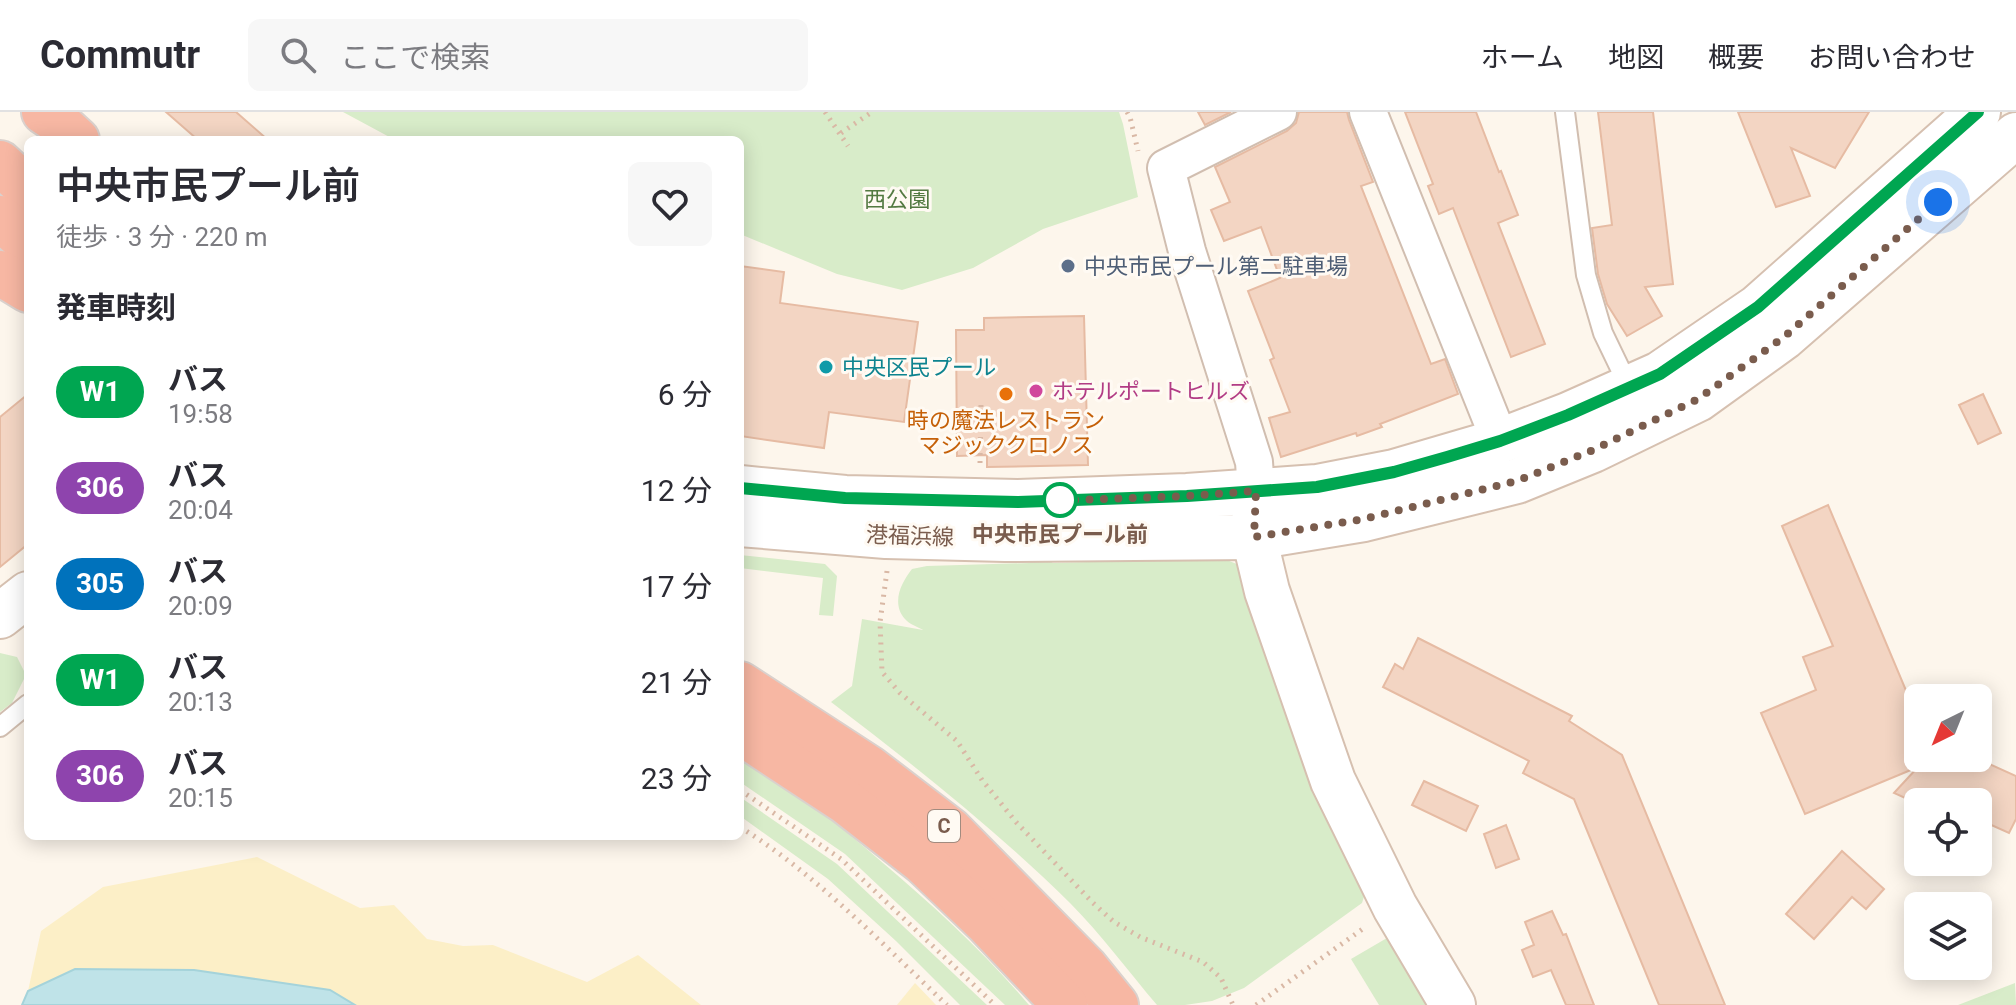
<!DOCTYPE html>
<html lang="ja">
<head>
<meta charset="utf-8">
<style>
  :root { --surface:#fff; --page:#f7f7f7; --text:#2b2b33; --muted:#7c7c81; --line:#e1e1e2 }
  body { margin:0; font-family:Roboto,"Noto Sans JP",sans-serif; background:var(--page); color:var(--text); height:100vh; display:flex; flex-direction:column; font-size:30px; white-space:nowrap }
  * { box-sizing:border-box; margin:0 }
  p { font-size:26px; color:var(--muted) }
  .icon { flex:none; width:44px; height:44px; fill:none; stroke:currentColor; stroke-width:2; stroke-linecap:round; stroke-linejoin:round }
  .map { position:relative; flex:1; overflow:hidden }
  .drawer { position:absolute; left:24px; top:24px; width:720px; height:704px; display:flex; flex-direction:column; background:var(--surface); border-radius:12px; box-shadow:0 4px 20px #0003 }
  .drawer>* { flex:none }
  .badge { padding:0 16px; border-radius:26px; font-size:28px; line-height:52px }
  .needle { width:52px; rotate:223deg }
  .buttons { position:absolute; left:1904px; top:572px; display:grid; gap:16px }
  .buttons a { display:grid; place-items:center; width:88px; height:88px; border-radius:12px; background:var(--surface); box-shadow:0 4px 20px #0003; font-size:40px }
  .you { position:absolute; width:40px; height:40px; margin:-20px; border:6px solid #fff; border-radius:50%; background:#1a73e8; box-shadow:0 0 0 12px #1a73e833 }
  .map>.badge { position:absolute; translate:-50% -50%; box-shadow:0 0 0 4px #fff }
  h2 { padding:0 32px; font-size:30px; line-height:72px }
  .round { display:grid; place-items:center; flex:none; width:84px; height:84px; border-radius:12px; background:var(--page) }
  .headline { display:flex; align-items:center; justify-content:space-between; height:136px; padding:0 32px }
  h1 { font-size:38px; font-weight:600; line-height:60px }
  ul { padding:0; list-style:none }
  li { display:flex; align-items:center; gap:24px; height:96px; padding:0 32px }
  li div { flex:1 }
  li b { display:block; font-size:30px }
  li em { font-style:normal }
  li .badge { min-width:88px; font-weight:700; text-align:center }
  header { display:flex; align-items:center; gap:48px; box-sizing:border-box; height:112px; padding:0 40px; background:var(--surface); border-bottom:2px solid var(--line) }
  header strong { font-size:38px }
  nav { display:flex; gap:44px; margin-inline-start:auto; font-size:28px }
  .search { width:560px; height:72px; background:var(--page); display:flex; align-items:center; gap:20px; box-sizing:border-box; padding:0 28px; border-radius:12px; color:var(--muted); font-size:30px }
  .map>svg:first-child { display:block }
</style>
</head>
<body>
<header>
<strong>Commutr</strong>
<div class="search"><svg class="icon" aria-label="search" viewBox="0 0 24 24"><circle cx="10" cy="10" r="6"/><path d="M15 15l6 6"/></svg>ここで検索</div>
<nav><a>ホーム</a><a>地図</a><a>概要</a><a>お問い合わせ</a></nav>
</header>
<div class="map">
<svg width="2016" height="893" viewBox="0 0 2016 893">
  <rect width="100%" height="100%" fill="#fdf6ec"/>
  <!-- green -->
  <g fill="#d8ecc9">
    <path d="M343,0h776l4,12 15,73 -95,32 -70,39 -71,22 -65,-16 -97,-40v-94h-345z"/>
    <path d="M740,443l85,9 12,12 -4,40 -14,-1 4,-37 -83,-10z"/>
    <path d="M1039,446l9,2 5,3 169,-5 22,9 124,317 -6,19 -118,85 -32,13 -27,4h-28c-29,-34 -56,-71 -87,-102 -74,-73 -156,-138 -239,-201l21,-16 10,-67 61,11c-5,-3 -14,-6 -18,-11 -14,-16 -4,-36 7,-50l15,-3 102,-3z"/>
    <path d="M0,541l17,4 9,18 -14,28 -12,9z"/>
    <path d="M740,643c51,31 98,69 143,108 52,44 102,90 146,142h-24l-160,-151 -105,-72z"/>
    <path d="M740,685l97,67 150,141h-27l-64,-64 -68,-62 -88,-63z"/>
    <path d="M1387,826l15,3 36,64h-59l-28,-46z"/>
    <path d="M2015,871l1,22h-58z"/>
  </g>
  <!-- sand -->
  <g fill="#fcefc7">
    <path d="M257,745l103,51 34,-3 33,34 36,7 30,-1 94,37 51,-27 63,50h-368l-305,-14 13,-60 62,-44z"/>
    <path d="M915,871l21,22h-39z"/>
  </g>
  <!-- water -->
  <path fill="#bfe3e8" stroke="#a5d3da" stroke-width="2" d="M75,857l119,1 136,20 25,15h-333l6,-14z"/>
  <!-- building -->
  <g fill="#f3d5c3" stroke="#e6bba3" stroke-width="2">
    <path d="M166,0h70l32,28h-70z"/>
    <path d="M1198,0h33l-26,13z"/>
    <path d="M1299,0h48l2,8 24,62 -12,4 70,178 14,-5 13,35 -78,30 2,3 -25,9 -1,-3 -75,24 -12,-39 21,-6 -20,-52 4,-2 -26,-67 32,-13 -19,-51 -37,14 -13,-31 19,-8 -15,-35 72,-36 9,-8z"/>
    <path d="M1405,0h71l23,60 2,-1 17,44 -20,8 47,121 -34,13 -58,-149 -14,6 -11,-28 5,-2z"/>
    <path d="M1598,0h55l20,172 -28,3 17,29 -35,20 -20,-32 -9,-30 -6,-46 20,-3z"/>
    <path d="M1738,0h131l-34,56 -44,-20 19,48 -34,11z"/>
    <path d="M740,154l44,6 -4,31 138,19 -14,100 -75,-10 -5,36 -84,-12z"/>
    <path d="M1084,204l4,149 -101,2v-12l-30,1 -1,-126h28v-12z"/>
    <path d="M28,282v150l-28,23v-150z"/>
    <path d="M1983,282l18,39 -23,11 -19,-39z"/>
    <path d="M1828,393l90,214v47l7,-8h51l40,18v43l-7,14 -31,-14v-17h-64l-20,-9 24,-26 -113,47 -44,-101 55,-23 -13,-33 30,-11 -51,-120z"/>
    <path d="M1418,526l154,78 -3,5 53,34 103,250h-66l-85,-206 -51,-26 6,-12 -146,-74 12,-23 8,5z"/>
    <path d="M1424,669l54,25 -12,25 -54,-26z"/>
    <path d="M1506,713l13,34 -23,9 -12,-34z"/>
    <path d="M1842,739l42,38 -18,20 -14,-12 -38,42 -28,-25z"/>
    <path d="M1552,799l11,24 3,-1 28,71h-28l-15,-35 -18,7 -11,-27 12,-5 -9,-23z"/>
  </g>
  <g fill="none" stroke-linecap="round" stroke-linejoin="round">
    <!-- lane casing -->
    <g stroke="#d1beb0" stroke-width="22">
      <g id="lane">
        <path d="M1565,0l21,163 17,58 26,54"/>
        <path d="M0,615l28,-23"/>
      </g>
    </g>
    <!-- street casing -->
    <g stroke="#d1beb0" stroke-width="40">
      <g id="street">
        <path d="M1368,0l132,329"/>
        <path d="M1256,379l-2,-29 -67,-211 -21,-83 112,-56"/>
      </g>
    </g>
    <!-- secondary casing -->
    <g stroke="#d6c0b0" stroke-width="48">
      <g id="secondary">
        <path d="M740,376l105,10 173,4 169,-6 130,-9 77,-15 106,-31 68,-26 92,-41 98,-67 220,-195"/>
        <path d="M1255,394l-1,31 13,54 66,190 62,126 58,98"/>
        <path d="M740,412l146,12 119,3 249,-2 110,-18 153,-38 76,-31 105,-51 86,-62 232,-202"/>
        <path d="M0,504l28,-22"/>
      </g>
    </g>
    <!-- highway casing -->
    <g stroke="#dad1cd" stroke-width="48">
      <g id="highway">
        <path d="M44,0l9,6 24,22"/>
        <path d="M0,51l28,26"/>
        <path d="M0,106l28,25"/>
        <path d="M0,161l28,17"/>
        <path d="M740,572l129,84 81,62 136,138 30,37"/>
        <path d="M740,620l106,70 77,60 64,61 78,82"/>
      </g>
    </g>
    <!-- path -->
    <g stroke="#d9b8a5" stroke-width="5" stroke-dasharray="2 6" stroke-linecap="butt">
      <path d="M825,0l23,34"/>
      <path d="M1127,0l3,5 8,34"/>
      <path d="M841,21l31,-21"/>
      <path d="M980,351l1,-61"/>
      <path d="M887,459l-7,51 2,50 18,21 57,48 25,39 34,42 77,81 21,19 26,15 63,25 18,16 12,27"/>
      <path d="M740,678l101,69 154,146"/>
      <path d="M740,715c77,48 141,116 207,178"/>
      <path d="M1256,893l108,-77"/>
    </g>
    <!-- lane -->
    <use href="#lane" stroke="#fff" stroke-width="18"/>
    <!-- street -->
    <use href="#street" stroke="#fff" stroke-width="36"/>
    <!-- secondary -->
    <use href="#secondary" stroke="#fff" stroke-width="44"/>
    <!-- highway -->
    <use href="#highway" stroke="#f7b7a3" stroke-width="44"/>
  </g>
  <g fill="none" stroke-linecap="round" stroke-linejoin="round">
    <!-- line casing -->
    <g stroke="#fff" stroke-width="18">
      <path id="line" d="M740,376l105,10 173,4 169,-6 130,-9 77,-15 53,-15 53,-16 68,-26 92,-41 98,-67 220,-195"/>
    </g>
    <!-- line -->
    <use href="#line" stroke="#00a651" stroke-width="12"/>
    <!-- walk -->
    <path stroke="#7a5c4d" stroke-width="8" stroke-dasharray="0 14.4" d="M1060,388l-14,1 141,-5 69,-5 -2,46 110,-18 153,-38 76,-31 105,-51 86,-62 154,-135"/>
  </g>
  <!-- markers -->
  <circle fill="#5c6f8a" stroke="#fffaf3" stroke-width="3" cx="1068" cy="154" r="8"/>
  <circle fill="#0f9aa8" stroke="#fffaf3" stroke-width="3" cx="826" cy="255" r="8"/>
  <circle fill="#d1479c" stroke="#fffaf3" stroke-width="3" cx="1036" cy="279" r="8"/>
  <circle fill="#e8710a" stroke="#fffaf3" stroke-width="3" cx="1006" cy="282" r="8"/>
  <circle fill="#fff" stroke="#00a651" stroke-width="4" cx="1060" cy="388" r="16"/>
  <g text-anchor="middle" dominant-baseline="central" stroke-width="6" stroke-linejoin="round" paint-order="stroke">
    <!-- shield labels -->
    <rect fill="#fffaf3" stroke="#a28b7f" stroke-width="2" x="928" y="698" width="32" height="32" rx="6"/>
    <g font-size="20" font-weight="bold" fill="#7a5c4d">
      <text x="944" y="714">C</text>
    </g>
    <!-- park labels -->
    <g font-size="22" fill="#537a41" stroke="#fffaf3">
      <text x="897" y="87">西公園</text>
    </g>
    <!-- service labels -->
    <g font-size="22" fill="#4e5e75" stroke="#fffaf3" text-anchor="start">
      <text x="1084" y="154">中央市民プール第二駐車場</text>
    </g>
    <!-- culture labels -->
    <g font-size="22" fill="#0d838f" stroke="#fffaf3" text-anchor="start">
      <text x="842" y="255">中央区民プール</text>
    </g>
    <!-- hotel labels -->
    <g font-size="22" fill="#b23c85" stroke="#fffaf3" text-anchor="start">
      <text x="1052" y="279">ホテルポートヒルズ</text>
    </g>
    <!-- food labels -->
    <g font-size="22" fill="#c56008" stroke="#fffaf3">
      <text x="1006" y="308">時の魔法レストラン<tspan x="1006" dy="25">マジッククロノス</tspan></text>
    </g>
    <!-- stop labels -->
    <g font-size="22" font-weight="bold" fill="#7a5c4d" stroke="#fffaf3">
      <text x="1060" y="422">中央市民プール前</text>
    </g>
    <!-- street labels -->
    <g font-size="22" fill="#7a5c4d" stroke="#fffaf3">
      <text transform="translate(910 424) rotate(2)">港福浜線</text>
    </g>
  </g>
</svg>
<div class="buttons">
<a><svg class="needle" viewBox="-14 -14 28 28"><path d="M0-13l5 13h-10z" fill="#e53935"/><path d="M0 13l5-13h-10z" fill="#7c7c81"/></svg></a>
<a><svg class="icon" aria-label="locate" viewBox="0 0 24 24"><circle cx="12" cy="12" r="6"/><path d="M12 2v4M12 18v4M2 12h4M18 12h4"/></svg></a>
<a><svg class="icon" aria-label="layers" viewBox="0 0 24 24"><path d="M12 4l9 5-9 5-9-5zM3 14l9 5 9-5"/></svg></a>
</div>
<div class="you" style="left:1938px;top:90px"></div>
<section class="drawer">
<div class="headline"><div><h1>中央市民プール前</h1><p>徒歩 · 3 分 · 220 m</p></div><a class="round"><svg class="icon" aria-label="heart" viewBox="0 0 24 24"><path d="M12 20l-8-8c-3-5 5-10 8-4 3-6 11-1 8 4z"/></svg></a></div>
<h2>発車時刻</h2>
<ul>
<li><span class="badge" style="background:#00a651;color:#fff">W1</span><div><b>バス</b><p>19:58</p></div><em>6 分</em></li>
<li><span class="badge" style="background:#8e44ad;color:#fff">306</span><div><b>バス</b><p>20:04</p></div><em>12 分</em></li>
<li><span class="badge" style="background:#0072bc;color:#fff">305</span><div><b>バス</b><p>20:09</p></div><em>17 分</em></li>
<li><span class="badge" style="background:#00a651;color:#fff">W1</span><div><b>バス</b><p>20:13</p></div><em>21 分</em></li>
<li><span class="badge" style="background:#8e44ad;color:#fff">306</span><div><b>バス</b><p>20:15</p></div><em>23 分</em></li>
</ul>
</section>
</div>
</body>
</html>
